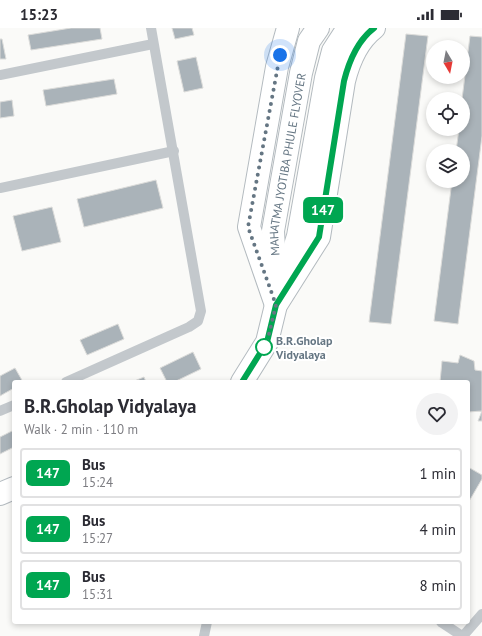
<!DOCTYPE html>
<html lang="en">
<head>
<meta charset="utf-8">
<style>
  :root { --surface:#fff; --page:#f2f2f3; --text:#2b2b33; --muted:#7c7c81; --line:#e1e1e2 }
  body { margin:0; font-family:"PT Sans",sans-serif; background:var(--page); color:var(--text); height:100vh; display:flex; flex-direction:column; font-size:15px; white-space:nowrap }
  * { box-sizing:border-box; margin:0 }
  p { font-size:13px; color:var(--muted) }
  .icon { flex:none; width:22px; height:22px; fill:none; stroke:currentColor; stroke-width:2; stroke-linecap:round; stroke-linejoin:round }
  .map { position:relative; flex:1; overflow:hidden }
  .panel { position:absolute; left:12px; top:352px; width:458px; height:244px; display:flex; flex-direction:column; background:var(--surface); border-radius:4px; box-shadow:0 2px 6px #0003 }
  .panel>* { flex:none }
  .badge { padding:0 8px; border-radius:6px; font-size:14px; line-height:26px }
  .needle { width:26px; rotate:170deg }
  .fabs { position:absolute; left:426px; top:12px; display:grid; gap:8px }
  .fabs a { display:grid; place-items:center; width:44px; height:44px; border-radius:50%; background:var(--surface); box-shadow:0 2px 6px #0003; font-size:20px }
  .you { position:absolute; width:20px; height:20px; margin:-10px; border:3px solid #fff; border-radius:50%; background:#1a73e8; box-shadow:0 0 0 6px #1a73e833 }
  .map>.badge { position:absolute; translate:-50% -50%; box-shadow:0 0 0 2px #fff }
  .round { display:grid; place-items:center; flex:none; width:42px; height:42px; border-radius:21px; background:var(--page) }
  .overview { display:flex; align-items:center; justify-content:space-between; height:68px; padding:0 12px }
  h1 { font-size:19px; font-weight:800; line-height:30px }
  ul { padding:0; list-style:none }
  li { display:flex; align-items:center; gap:12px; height:50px; margin:0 8px 6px; padding:0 4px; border:2px solid var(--line); border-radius:4px }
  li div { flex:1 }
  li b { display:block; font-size:15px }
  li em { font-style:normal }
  li .badge { min-width:44px; font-weight:700; text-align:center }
  .status { display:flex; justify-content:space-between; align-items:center; height:28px; padding:0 20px; background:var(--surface); direction:ltr }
  .status svg { height:11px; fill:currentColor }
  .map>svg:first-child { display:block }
</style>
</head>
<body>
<div class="status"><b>15:23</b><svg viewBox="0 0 49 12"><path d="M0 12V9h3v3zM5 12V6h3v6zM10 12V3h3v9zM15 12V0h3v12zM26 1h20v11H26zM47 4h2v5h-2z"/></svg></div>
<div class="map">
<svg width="482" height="608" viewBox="0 0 482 608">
  <rect width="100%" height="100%" fill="#fafaf8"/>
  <!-- building -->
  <g fill="#aab3b9" stroke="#dcdcda">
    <path d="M71,0h29l2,11 -71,11 -3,-15z"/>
    <path d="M172,0h20l2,7 -19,4z"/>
    <path d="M406,6l22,2 -37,288 -22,-2z"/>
    <path d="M470,8l12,1v99l-24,188 -24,-3 18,-140h11v-30h-7l3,-22h4l-1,-30z"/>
    <path d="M0,11h2l4,20h-6z"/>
    <path d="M196,29l7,31 -19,4 -7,-31z"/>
    <path d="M114,51l3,15 -71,12 -3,-16z"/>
    <path d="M12,72l2,16 -14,2v-16z"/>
    <path d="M156,152l7,28 -79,19 -7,-28z"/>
    <path d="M52,179l9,35 -39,9 -9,-35z"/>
    <path d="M118,296l6,15 -37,16 -7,-15z"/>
    <path d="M193,324l8,17 -27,13h-7l-7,-14z"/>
    <path d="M460,327l14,6 1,9 7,1v50h-4l4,-10 -14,1v-30h-28l2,-21 16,2z"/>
    <path d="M15,340l8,14h-9v6l-14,8v-20z"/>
    <path d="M144,349l2,5h-14z"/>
    <path d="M14,402v17l-14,7v-17z"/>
    <path d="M468,439l14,8v4l-14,24z"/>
  </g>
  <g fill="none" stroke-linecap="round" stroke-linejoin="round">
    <!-- secondary casing -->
    <g stroke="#b3babf" stroke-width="24">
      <g id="secondary">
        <path d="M286,247l12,-39 28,-158 7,-27 15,-23"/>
        <path id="s1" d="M276,256l-3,-53 28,-158 8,-32 9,-13"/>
        <path d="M276,277l-27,-78 28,-160 11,-39"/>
        <path d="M242,354l25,-40 9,-37 43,-68 25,-156c5,-20 13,-40 30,-53"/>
        <path d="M0,466l14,-6"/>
      </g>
    </g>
    <!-- service -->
    <g stroke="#c3c8cc" stroke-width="10">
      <path d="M0,47l153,-31"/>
      <path d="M0,160l174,-37"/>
      <path d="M66,354l123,-55 9,-6 3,-10 -50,-283"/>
      <path d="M0,383l14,-6"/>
      <path d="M441,594l21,14"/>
      <path d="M204,608l3,-14"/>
      <path d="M463,608l19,-22"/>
    </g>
    <!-- secondary -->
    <use href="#secondary" stroke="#fff" stroke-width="22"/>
  </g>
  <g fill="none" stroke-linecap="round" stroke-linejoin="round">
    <!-- line casing -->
    <g stroke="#fff" stroke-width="9">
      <path id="line" d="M242,354l25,-40 9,-37 43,-68 25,-156c5,-20 13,-40 30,-53"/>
    </g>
    <!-- line -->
    <use href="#line" stroke="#00a651" stroke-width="6"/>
    <!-- walk -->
    <path stroke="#657683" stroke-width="4" stroke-dasharray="0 7.2" d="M264,319l3,-5 9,-37 -28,-78 32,-172"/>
  </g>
  <!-- markers -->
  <circle fill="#fff" stroke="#00a651" stroke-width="2" cx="264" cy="319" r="8"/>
  <g text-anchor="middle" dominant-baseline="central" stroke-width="4" stroke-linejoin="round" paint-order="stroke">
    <!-- street labels -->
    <g font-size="12" fill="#657683" stroke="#fff">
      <text stroke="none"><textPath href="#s1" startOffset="121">MAHATMA JYOTIBA PHULE FLYOVER</textPath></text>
    </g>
    <!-- stop labels -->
    <g font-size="12" font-weight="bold" fill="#657683" stroke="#fff" text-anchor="start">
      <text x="276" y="312">B.R.Gholap<tspan x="276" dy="14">Vidyalaya</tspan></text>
    </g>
  </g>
</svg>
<div class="fabs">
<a><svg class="needle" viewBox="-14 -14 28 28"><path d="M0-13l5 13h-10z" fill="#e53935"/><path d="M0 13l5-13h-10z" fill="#7c7c81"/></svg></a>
<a><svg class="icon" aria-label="locate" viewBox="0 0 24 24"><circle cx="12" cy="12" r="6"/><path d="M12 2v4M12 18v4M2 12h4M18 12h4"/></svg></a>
<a><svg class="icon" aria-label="layers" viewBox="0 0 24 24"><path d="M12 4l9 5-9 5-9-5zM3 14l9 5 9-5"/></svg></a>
</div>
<div class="you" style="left:280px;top:27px"></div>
<b class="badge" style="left:323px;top:182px;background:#00a651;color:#fff">147</b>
<section class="panel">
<div class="overview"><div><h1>B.R.Gholap Vidyalaya</h1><p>Walk · 2 min · 110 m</p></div><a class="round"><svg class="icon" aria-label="heart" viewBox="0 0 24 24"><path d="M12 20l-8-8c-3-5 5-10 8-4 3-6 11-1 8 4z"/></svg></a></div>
<ul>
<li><span class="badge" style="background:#00a651;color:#fff">147</span><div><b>Bus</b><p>15:24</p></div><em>1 min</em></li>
<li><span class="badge" style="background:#00a651;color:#fff">147</span><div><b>Bus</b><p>15:27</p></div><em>4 min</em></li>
<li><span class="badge" style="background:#00a651;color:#fff">147</span><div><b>Bus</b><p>15:31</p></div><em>8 min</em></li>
</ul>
</section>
</div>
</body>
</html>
